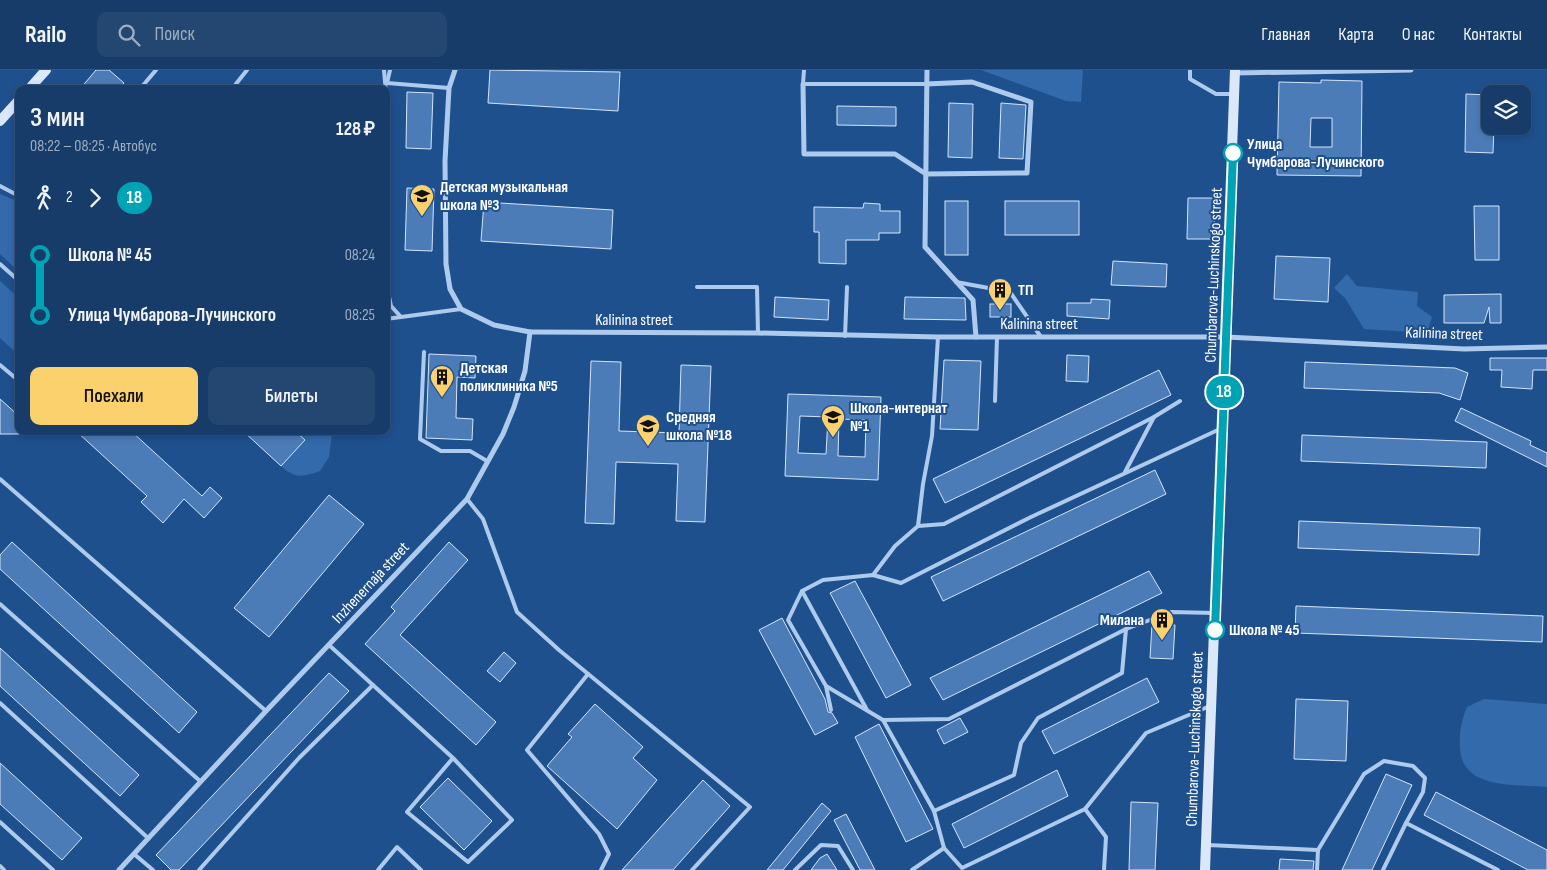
<!DOCTYPE html>
<html lang="ru">
<head>
<meta charset="utf-8">
<style>
  :root { --surface:#173c6a; --page:#244772; --text:#f1f3f6; --muted:#9eadc1; --line:#36567e; --accent:#fbd16e }
  body { margin:0; font-family:"Sofia Sans Condensed",sans-serif; background:var(--page); color:var(--text); height:100vh; display:flex; flex-direction:column; font-size:19px; white-space:nowrap }
  * { box-sizing:border-box; margin:0 }
  p { font-size:16px; color:var(--muted) }
  .icon { flex:none; width:28px; height:28px; fill:none; stroke:currentColor; stroke-width:2; stroke-linecap:round; stroke-linejoin:round }
  .map { position:relative; flex:1; overflow:hidden }
  .details { position:absolute; left:15px; top:15px; width:375px; height:350px; display:flex; flex-direction:column; background:var(--surface); border-radius:10px; box-shadow:0 2px 8px #0003,0 0 0 1px var(--line) }
  .details>* { flex:none }
  .badge { padding:0 10px; border-radius:16px; font-size:18px; line-height:32px }
  .controls { position:absolute; left:1481px; top:15px; display:grid; gap:10px }
  .controls a { display:grid; place-items:center; width:50px; height:50px; border-radius:10px; background:var(--surface); box-shadow:0 2px 8px #0003,0 0 0 1px var(--line); font-size:25px }
  .map>.badge { position:absolute; translate:-50% -50%; box-shadow:0 0 0 2px #fff }
  .legs { display:flex; align-items:center; gap:8px; height:55px; padding:0 15px; font-size:16px }
  .legs p { margin-inline-start:auto }
  .summary { display:flex; align-items:center; justify-content:space-between; height:85px; padding:0 15px }
  h1 { font-size:28px; font-weight:600; line-height:38px }
  .cta { display:flex; gap:10px; margin-top:auto; padding:10px 15px }
  .cta a { flex:1; height:58px; border-radius:10px; background:var(--accent); color:#111; font-size:20px; font-weight:600; line-height:58px; text-align:center }
  .cta a+a { background:var(--page); color:var(--text) }
  ul { padding:0 15px; list-style:none }
  li { display:flex; align-items:center; gap:18px; height:60px; font-size:19px }
  li i { display:grid; place-items:center; width:8px; height:100%; margin:0 6px; background:currentColor }
  li i::after { content:''; width:12px; height:12px; margin:-6px; border:4px solid; border-radius:50%; background:var(--surface) }
  li p { margin-inline-start:auto }
  li:first-child i { background:linear-gradient(#0000 50%,currentColor 0) }
  li:last-child i { background:linear-gradient(currentColor 50%,#0000 0) }
  header { display:flex; align-items:center; gap:30px; box-sizing:border-box; height:70px; padding:0 25px; background:var(--surface); border-bottom:1px solid var(--line) }
  header strong { font-size:24px }
  nav { display:flex; gap:28px; margin-inline-start:auto; font-size:18px }
  .search { width:350px; height:45px; background:var(--page); display:flex; align-items:center; gap:12px; box-sizing:border-box; padding:0 18px; border-radius:10px; color:var(--muted); font-size:19px }
  .map>svg:first-child { display:block }
</style>
</head>
<body>
<header>
<strong>Railo</strong>
<div class="search"><svg class="icon" aria-label="search" viewBox="0 0 24 24"><circle cx="10" cy="10" r="6"/><path d="M15 15l6 6"/></svg>Поиск</div>
<nav><a>Главная</a><a>Карта</a><a>О нас</a><a>Контакты</a></nav>
</header>
<div class="map">
<svg width="1547" height="800" viewBox="0 0 1547 800">
  <rect width="100%" height="100%" fill="#1f508e"/>
  <!-- green -->
  <g fill="#336aac">
    <path d="M981,0h102l-2,32 -15,-1z"/>
    <path d="M0,124l19,8v70l-19,-18z"/>
    <path d="M1347,204l10,12 61,6 -1,14 15,11 -5,16 -63,-4 -19,-31 -11,-10z"/>
    <path d="M0,211l19,17v45l-6,7 -13,-12z"/>
    <path d="M295,361h35l2,2 -3,24 -9,14c-18,6 -24,8 -39,-5l23,-26z"/>
    <path d="M1484,629l63,5v83c-31,-3 -84,3 -87,-38 -1,-15 1,-28 7,-42z"/>
  </g>
  <!-- building -->
  <g fill="#4c7cb8" stroke="#d3e5f9" fill-rule="evenodd">
    <path d="M96,0h13l15,13 -5,6h-39z"/>
    <path d="M490,0l130,2 -2,39 -130,-8z"/>
    <path d="M1321,10l41,1 -1,95 -84,-1 2,-93 42,1zM1311,48h21v29h-22z"/>
    <path d="M407,22l26,1 -2,56 -25,-1z"/>
    <path d="M1466,24l24,1v31h4l-1,27 -28,-1z"/>
    <path d="M949,33l24,1 -1,54 -24,-1z"/>
    <path d="M1001,33l25,2 -3,54 -24,-1z"/>
    <path d="M837,36l59,1v19l-59,-1z"/>
    <path d="M407,118l27,1 -2,62 -27,-1z"/>
    <path d="M1188,128h27l-1,41h-27z"/>
    <rect x="945" y="131" width="23" height="54"/>
    <rect x="1005" y="131" width="74" height="34"/>
    <path d="M484,132l129,8 -2,39 -130,-8z"/>
    <path d="M864,133l16,1v7h20v22h-21v7h-33v24l-27,-1v-31h-5v-25l49,1z"/>
    <path d="M1474,136h25v54h-24z"/>
    <path d="M1276,186l54,2 -2,44 -54,-3z"/>
    <path d="M1113,191l54,3 -1,23 -55,-2z"/>
    <path d="M1501,224v29h-11l-1,-16 -5,16h-40v-28z"/>
    <path d="M775,227l54,3 -1,20 -54,-3z"/>
    <path d="M905,227l60,1 1,22 -62,-1z"/>
    <path d="M1091,229l19,1 -1,19 -42,-3v-13h24z"/>
    <rect x="990" y="234" width="21" height="13"/>
    <path d="M429,284l47,2 -1,22 -18,-1 -1,41 17,1 -1,21 -46,-2z"/>
    <path d="M1067,285l22,1 -1,26 -22,-1z"/>
    <path d="M1490,288h57v12h-14l-1,19 -31,-2 1,-17h-12z"/>
    <path d="M944,290l37,1 -3,69 -38,-1z"/>
    <path d="M591,291l30,1 -2,69 60,2 2,-68 30,1 -6,156 -29,-1 2,-57 -62,-2 -2,62 -29,-1z"/>
    <path d="M1305,292l150,6 13,5 -8,27 -21,-7 -135,-5z"/>
    <path d="M1159,300l12,25 -226,108 -12,-24z"/>
    <path d="M788,324l93,3 -3,83 -93,-4zM800,346l28,1 -2,37 -28,-1zM839,349l27,1 -1,37 -27,-1z"/>
    <path d="M0,329l19,17v18h-19z"/>
    <path d="M1461,338l70,33 -1,4 17,8v14l-92,-46z"/>
    <path d="M76,361h55l71,65 8,-9 12,11 -18,20 -20,-19 -21,24 -22,-21 6,-6z"/>
    <path d="M243,361h52l10,9 -24,26z"/>
    <path d="M1302,365l185,7 -1,26 -185,-7z"/>
    <path d="M1155,400l11,24 -223,107 -12,-24z"/>
    <path d="M329,425l35,29 -95,113 -35,-29z"/>
    <path d="M1299,451l181,7 -1,27 -181,-7z"/>
    <path d="M12,472l185,170 -18,21 -179,-164v-14z"/>
    <path d="M449,472l19,18 -68,75 96,87 -20,23 -111,-101 30,-33 -4,-4z"/>
    <path d="M1149,501l13,22 -219,107 -13,-22z"/>
    <path d="M855,511l56,104 -25,13 -56,-105z"/>
    <path d="M1296,536l247,10 -1,26 -247,-9z"/>
    <path d="M782,548l43,81 3,13 4,1 6,10 -23,12 -56,-105z"/>
    <path d="M1152,554l23,1 -2,34 -23,-1z"/>
    <path d="M0,578l139,127 -19,21 -120,-110z"/>
    <path d="M504,582l12,11 -16,19 -13,-11z"/>
    <path d="M329,603l20,18 -170,179h-8l-15,-15z"/>
    <path d="M1147,608l12,24 -105,52 -12,-23z"/>
    <path d="M1296,629l52,2 -2,60 -52,-2z"/>
    <path d="M595,634l48,43 -10,11 24,22 -40,49 -70,-63 25,-29 -4,-3z"/>
    <path d="M960,648l8,14 -24,12 -7,-14z"/>
    <path d="M879,654l54,105 -27,13 -51,-105z"/>
    <path d="M0,693l82,75 -20,22 -62,-56z"/>
    <path d="M1057,700l11,26 -104,52 -12,-24z"/>
    <path d="M1386,704l26,11 -40,85h-30z"/>
    <path d="M448,708l44,43 -28,29 -44,-43z"/>
    <path d="M703,710l27,26 -57,64h-51z"/>
    <path d="M1436,722l111,58v20h-19l-104,-55z"/>
    <path d="M1131,732l27,1 -3,67h-26z"/>
    <path d="M822,733l9,8 -48,59h-16z"/>
    <path d="M846,744l29,56h-15l-26,-50z"/>
    <path d="M827,784l10,16h-26l9,-12z"/>
    <path d="M1280,789l34,2 -1,9h-34z"/>
  </g>
  <g fill="none" stroke-linecap="round" stroke-linejoin="round">
    <!-- lane -->
    <g stroke="#aecbed" stroke-width="4">
      <path d="M384,0l2,23"/>
      <path d="M390,0l-3,13 62,5"/>
      <path d="M804,0l-1,14h123"/>
      <path d="M1190,0v9l26,15h16"/>
      <path d="M140,19l16,-19"/>
      <path d="M232,19l15,-19"/>
      <path d="M0,116l19,10"/>
      <path d="M0,194l19,17"/>
      <path d="M956,212l54,10 31,45"/>
      <path d="M386,213l5,23 10,11"/>
      <path d="M697,217h60l1,46"/>
      <path d="M386,249l75,-10"/>
      <path d="M845,266l2,-49"/>
      <path d="M424,282l-4,87 21,12h29l17,10"/>
      <path d="M0,295l19,16"/>
      <path d="M995,331l2,-64"/>
      <path d="M1125,402l29,-55"/>
      <path d="M0,409l266,232"/>
      <path d="M467,429l16,20 34,93 42,38 191,157 -58,63"/>
      <path d="M918,456l26,-2 210,-107 26,-16"/>
      <path d="M873,505l22,-29 23,-20 5,-42 9,-48 6,-99"/>
      <path d="M802,521l65,119"/>
      <path d="M0,534l200,177"/>
      <path d="M1215,543l-44,-1 -45,17 -177,90 -66,1 -57,-34 -38,-66 14,-29 21,-11 50,-5 28,8 130,-66 189,-88"/>
      <path d="M329,575l124,113 59,62 -44,42 -61,-50 46,-54"/>
      <path d="M588,604l-61,76 72,84 10,20 -8,16"/>
      <path d="M826,616l5,24"/>
      <path d="M0,633l148,135"/>
      <path d="M883,650l51,91 10,37 18,20 123,-59 61,-76 64,-27"/>
      <path d="M1085,739l21,28 -2,33"/>
      <path d="M934,741l80,-36 7,-32 17,-25 84,-45 4,-44"/>
      <path d="M0,752l53,48"/>
      <path d="M1208,775l110,5 -1,20"/>
      <path d="M1318,780l46,-76 20,-13 29,5 12,12 -2,14 -17,31"/>
      <path d="M134,784l19,16"/>
      <path d="M0,796l4,4"/>
      <path d="M199,800l100,-112 74,-73"/>
      <path d="M378,800l19,-23 24,23"/>
      <path d="M795,800l26,-25 17,1 15,24"/>
      <path d="M912,800l32,-22"/>
      <path d="M1383,800l23,-47 92,47"/>
    </g>
    <!-- street -->
    <g stroke="#aecbed" stroke-width="5">
      <path d="M927,0l-2,177 48,53 3,37"/>
      <path d="M1235,3l176,-3"/>
      <path d="M803,14l1,70h91l31,20 101,-1 4,-71 -59,-20 -46,2"/>
      <path d="M530,262l228,1 180,4h288l238,12 83,-2"/>
      <path d="M119,800l147,-159 201,-212 36,-65 11,-27 11,-36 5,-39 -36,-7 -33,-16 -11,-20 -4,-25 -1,-103 4,-73 6,-18"/>
    </g>
    <!-- secondary -->
    <g stroke="#dae8f9" stroke-width="10">
      <path d="M29,19l17,-19"/>
      <path d="M0,51l19,-21"/>
      <path d="M1205,800l30,-800"/>
    </g>
  </g>
  <g fill="none" stroke-linecap="round" stroke-linejoin="round">
    <!-- line-1 casing -->
    <g stroke="#fff" stroke-width="11">
      <path id="line-1" d="M1215,560l18,-477"/>
    </g>
    <!-- line-1 -->
    <use href="#line-1" stroke="#00a3b4" stroke-width="8"/>
  </g>
  <!-- icons -->
  <defs>
    <g id="school-pin" transform="scale(1.25)"><path d="M0 17L-7.5 6A9.5 9.5 0 1 1 7.5 6Z" fill="#fbd16e" stroke="#1f508e"/><path d="M0-5L7-2L0 1L-7-2ZM-4 1L0 2.5L4 1V4Q0 6-4 4Z" fill="#111"/></g>
    <g id="building-pin" transform="scale(1.25)"><path d="M0 17L-7.5 6A9.5 9.5 0 1 1 7.5 6Z" fill="#fbd16e" stroke="#1f508e"/><path d="M-4-6H4V6H1V3H-1V6H-4ZM-2.5-4.3h1.7v1.8h-1.7ZM.8-4.3h1.7v1.8H.8ZM-2.5-1h1.7V.8h-1.7ZM.8-1h1.7V.8H.8Z" fill="#111"/></g>
  </defs>
  <g fill-rule="evenodd">
    <use href="#school-pin" x="422" y="126"/>
    <use href="#building-pin" x="1000" y="220"/>
    <use href="#building-pin" x="442" y="307"/>
    <use href="#school-pin" x="833" y="347"/>
    <use href="#school-pin" x="648" y="356"/>
    <use href="#building-pin" x="1162" y="550"/>
  </g>
  <!-- markers -->
  <g fill="#fff" stroke="#00a3b4" stroke-width="2.5">
    <circle cx="1233" cy="83" r="9"/>
    <circle cx="1215" cy="560" r="9"/>
  </g>
  <g text-anchor="middle" dominant-baseline="central" stroke-width="4" stroke-linejoin="round" paint-order="stroke">
    <!-- stop labels -->
    <g font-size="16" font-weight="bold" fill="#fff" stroke="#1f508e" text-anchor="start">
      <text x="1247" y="74">Улица<tspan x="1247" dy="18">Чумбарова-Лучинского</tspan></text>
      <text x="1229" y="560">Школа № 45</text>
    </g>
    <!-- poi labels -->
    <g font-size="16" font-weight="bold" fill="#fff" stroke="#1f508e" text-anchor="start">
      <text x="440" y="117">Детская музыкальная<tspan x="440" dy="18">школа №3</tspan></text>
      <text x="1018" y="220">ТП</text>
      <text x="460" y="298">Детская<tspan x="460" dy="18">поликлиника №5</tspan></text>
      <text x="850" y="338">Школа-интернат<tspan x="850" dy="18">№1</tspan></text>
      <text x="666" y="347">Средняя<tspan x="666" dy="18">школа №18</tspan></text>
      <text x="1144" y="550" text-anchor="end">Милана</text>
    </g>
    <!-- street labels -->
    <g font-size="16" fill="#fff" stroke="#1f508e">
      <text transform="translate(1214 205) rotate(-88)">Chumbarova-Luchinskogo street</text>
      <text x="634" y="250">Kalinina street</text>
      <text x="1039" y="254">Kalinina street</text>
      <text transform="translate(1444 264) rotate(2)">Kalinina street</text>
      <text transform="translate(371 513) rotate(-47)">Inzhenernaja street</text>
      <text transform="translate(1195 669) rotate(-88)">Chumbarova-Luchinskogo street</text>
    </g>
  </g>
</svg>
<div class="controls">
<a><svg class="icon" aria-label="layers" viewBox="0 0 24 24"><path d="M12 4l9 5-9 5-9-5zM3 14l9 5 9-5"/></svg></a>
</div>
<b class="badge" style="left:1224px;top:322px;background:#00a3b4;color:#fff">18</b>
<section class="details">
<div class="summary"><div><h1>3 мин</h1><p>08:22 – 08:25 · Автобус</p></div><b>128 ₽</b></div>
<div class="legs"><svg class="icon" aria-label="walk" viewBox="0 0 24 24"><circle cx="13" cy="4" r="2"/><path d="M13 8l-2 6 4 7M11 14l-3 7M7 12l3-4h3l4 4"/></svg>2<svg class="icon" aria-label="forward" viewBox="0 0 24 24"><path d="M9 5l7 7-7 7"/></svg><b class="badge" style="background:#00a3b4;color:#fff">18</b></div>
<ul>
<li><i style="color:#00a3b4"></i><b>Школа № 45</b><p>08:24</p></li>
<li><i style="color:#00a3b4"></i><b>Улица Чумбарова-Лучинского</b><p>08:25</p></li>
</ul>
<div class="cta"><a>Поехали</a><a>Билеты</a></div>
</section>
</div>
</body>
</html>
